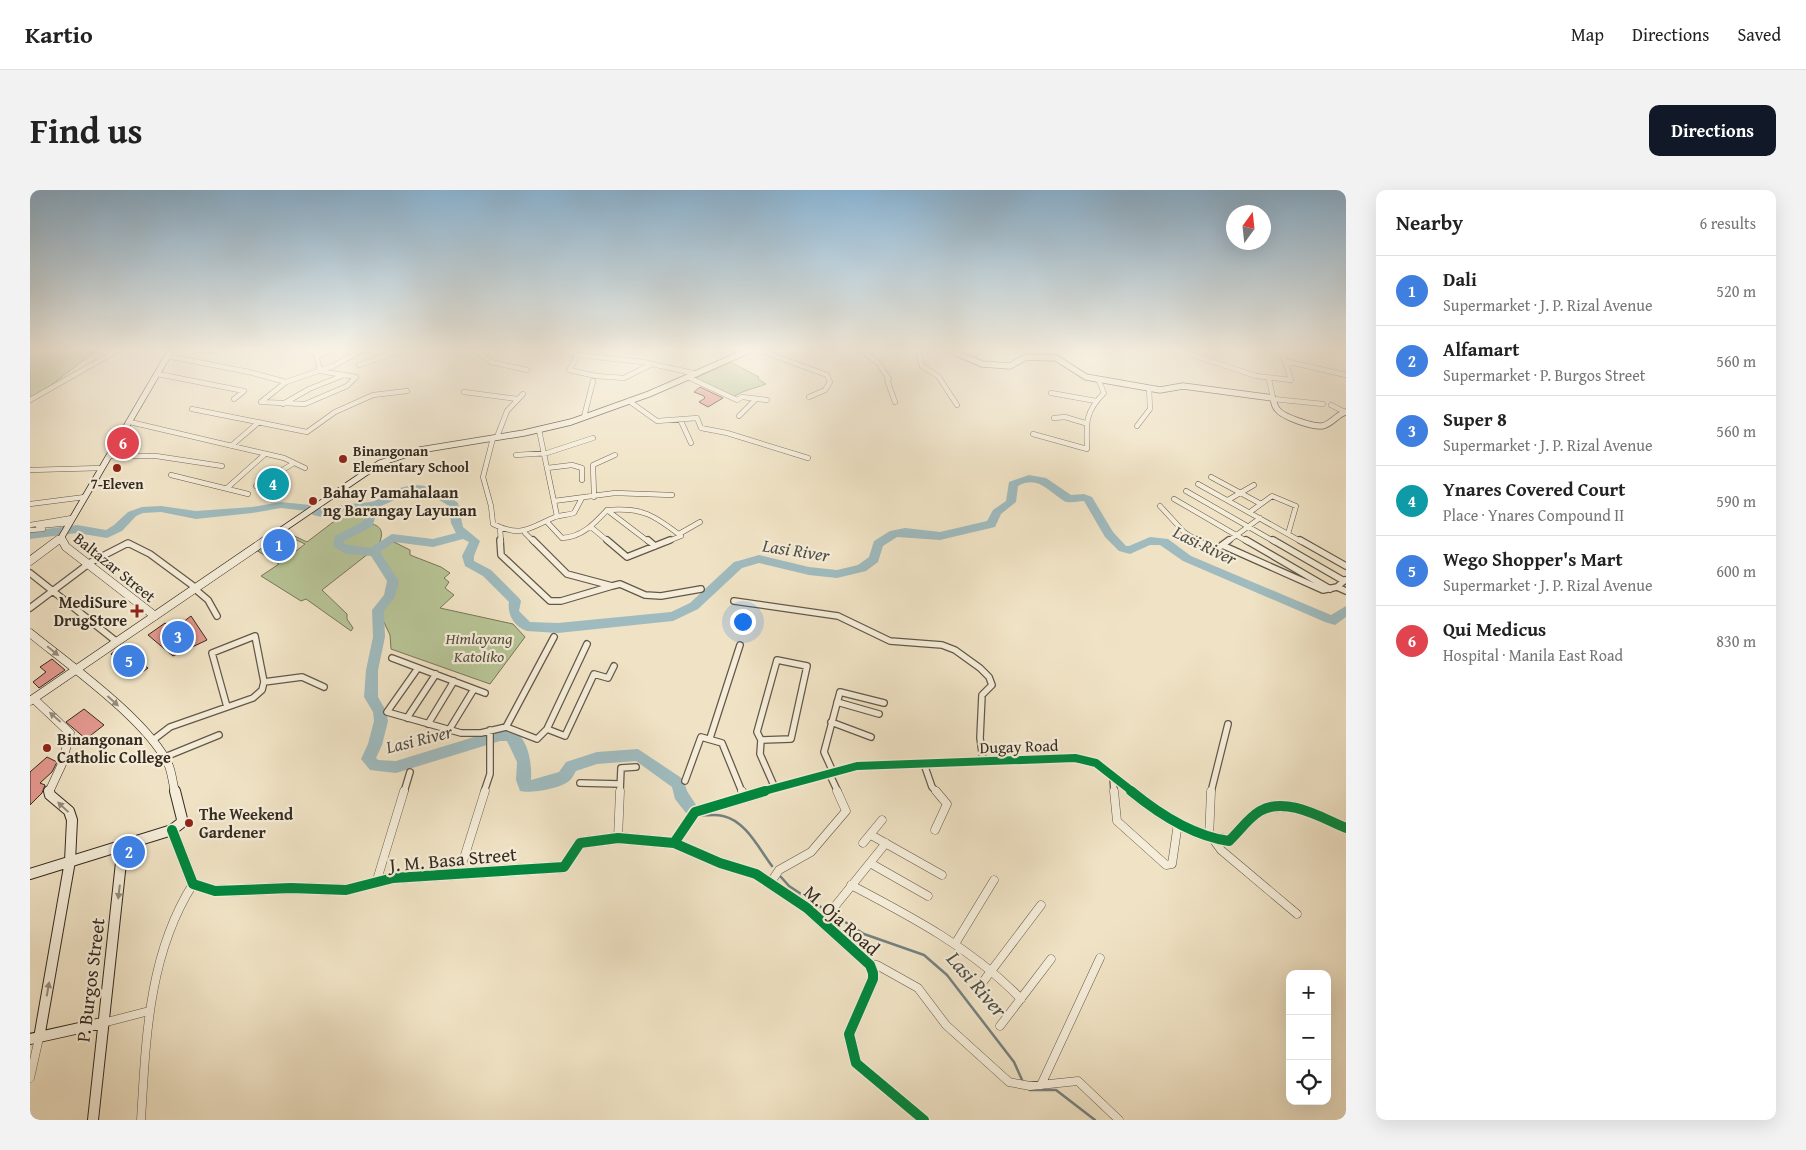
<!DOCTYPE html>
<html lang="en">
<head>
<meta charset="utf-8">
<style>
  :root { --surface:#fff; --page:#f2f2f2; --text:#222; --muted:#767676; --line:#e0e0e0; --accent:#111827 }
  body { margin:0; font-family:"Gentium Book Plus",serif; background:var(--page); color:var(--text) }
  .controls { position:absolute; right:15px; bottom:15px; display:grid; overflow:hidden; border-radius:10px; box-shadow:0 5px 20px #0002 }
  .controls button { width:45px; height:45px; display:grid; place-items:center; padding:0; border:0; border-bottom:1px solid var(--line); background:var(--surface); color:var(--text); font:25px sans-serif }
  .compass { position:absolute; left:1196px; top:15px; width:45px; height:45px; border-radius:50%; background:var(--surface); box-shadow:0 5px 20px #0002; rotate:15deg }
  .you { position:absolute; left:712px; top:431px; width:18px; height:18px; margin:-12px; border:4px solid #fff; border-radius:50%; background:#1a73e8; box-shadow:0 0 0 8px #1a73e833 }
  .badge { display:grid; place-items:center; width:32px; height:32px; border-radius:50%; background:var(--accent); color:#fff; font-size:16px; font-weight:700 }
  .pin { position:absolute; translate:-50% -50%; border:2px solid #fff; box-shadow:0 1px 5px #0006 }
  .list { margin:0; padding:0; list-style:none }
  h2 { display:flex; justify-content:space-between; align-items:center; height:65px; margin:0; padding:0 20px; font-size:21px }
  h2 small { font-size:16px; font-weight:400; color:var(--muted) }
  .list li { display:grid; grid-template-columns:32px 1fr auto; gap:15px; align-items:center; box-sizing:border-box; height:70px; padding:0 20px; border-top:1px solid var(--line) }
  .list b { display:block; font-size:19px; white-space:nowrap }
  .list p { margin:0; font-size:16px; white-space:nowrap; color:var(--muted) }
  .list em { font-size:16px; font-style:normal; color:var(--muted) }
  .icon { flex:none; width:28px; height:28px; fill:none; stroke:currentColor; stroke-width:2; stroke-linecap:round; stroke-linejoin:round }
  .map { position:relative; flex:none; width:1316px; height:930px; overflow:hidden; border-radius:10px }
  header { display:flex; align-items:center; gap:30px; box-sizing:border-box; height:70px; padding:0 25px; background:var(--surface); border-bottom:1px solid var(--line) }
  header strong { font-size:24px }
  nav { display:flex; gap:28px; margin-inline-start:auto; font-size:18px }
  .intro { display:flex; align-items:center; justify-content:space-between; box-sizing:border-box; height:120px; padding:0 30px }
  h1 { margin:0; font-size:35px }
  .button { padding:12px 22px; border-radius:10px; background:var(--accent); color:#fff; font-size:18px; font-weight:700 }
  main { display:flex; gap:30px; padding:0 30px }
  aside { flex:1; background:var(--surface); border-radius:10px; box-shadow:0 5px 20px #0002 }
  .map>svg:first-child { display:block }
  .green { fill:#b7c496; stroke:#76775a }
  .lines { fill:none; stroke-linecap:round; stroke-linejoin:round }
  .stream { stroke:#74817f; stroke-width:2.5 }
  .river { fill:#9fbbbf; fill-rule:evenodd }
  .building { fill:#e4988f; stroke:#342a1f }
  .street-far2-casing { stroke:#635848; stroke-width:5.5 }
  .street-far1-casing { stroke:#635848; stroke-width:8 }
  .street-casing { stroke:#635848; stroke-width:9 }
  .secondary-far2-casing { stroke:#342a1f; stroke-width:7 }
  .secondary-far1-casing { stroke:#342a1f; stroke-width:9 }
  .secondary-casing { stroke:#342a1f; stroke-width:12 }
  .street-far2 { stroke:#f5edd9; stroke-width:4.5 }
  .street-far1 { stroke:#f5edd9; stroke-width:5.5 }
  .street { stroke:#f5edd9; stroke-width:8 }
  .secondary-far2 { stroke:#f5edd9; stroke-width:5.5 }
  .secondary-far1 { stroke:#f5edd9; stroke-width:8 }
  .secondary { stroke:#f5edd9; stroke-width:10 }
  .cycleway-far1-casing { stroke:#f5edd9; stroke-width:11 }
  .cycleway-casing { stroke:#f5edd9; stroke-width:13 }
  .cycleway-far1 { stroke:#00873e; stroke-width:8 }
  .cycleway { stroke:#00873e; stroke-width:10 }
  .oneway { fill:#948c7c }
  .poi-dot { fill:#8f2418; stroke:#f5edd9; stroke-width:2 }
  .labels { text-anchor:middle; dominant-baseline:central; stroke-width:4.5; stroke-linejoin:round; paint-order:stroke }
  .far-poi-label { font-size:14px; font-weight:bold; fill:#342a1f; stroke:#f5edd9; text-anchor:start }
  .poi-label { font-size:16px; font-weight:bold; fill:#342a1f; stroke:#f5edd9; text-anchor:start }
  .street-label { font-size:16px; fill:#342a1f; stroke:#f5edd9 }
  .park-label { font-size:16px; font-style:italic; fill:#55503d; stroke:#f5edd9 }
  .water-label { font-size:18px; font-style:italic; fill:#4f4e47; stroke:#f5edd9 }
  .near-street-label { font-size:19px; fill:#342a1f; stroke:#f5edd9 }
  .near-water-label { font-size:21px; font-style:italic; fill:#4f4e47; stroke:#f5edd9 }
</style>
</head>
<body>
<header>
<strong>Kartio</strong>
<nav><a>Map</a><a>Directions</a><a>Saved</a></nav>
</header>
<div class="intro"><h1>Find us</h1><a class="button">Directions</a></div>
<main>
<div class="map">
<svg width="1316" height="930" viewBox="0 0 1316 930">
  <rect width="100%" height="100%" fill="#f0e3c5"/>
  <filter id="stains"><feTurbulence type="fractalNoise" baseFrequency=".004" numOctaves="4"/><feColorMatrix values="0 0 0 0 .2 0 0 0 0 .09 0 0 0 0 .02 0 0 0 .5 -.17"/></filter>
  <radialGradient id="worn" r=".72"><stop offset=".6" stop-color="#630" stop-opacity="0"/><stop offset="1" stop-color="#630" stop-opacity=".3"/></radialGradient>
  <path class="green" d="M0 160H67L16 199 0 208Z
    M700 172 729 187 728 189 736 194C724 199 712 200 702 208L664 189Z
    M326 320 335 322 337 326 335 333C350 334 355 340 349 354L354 355 360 350 380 360V365L411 377 420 383 414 388 419 392 415 398 424 405 410 418 483 434 495 447 460 494 361 459 360 445 351 426 364 390 348 362 343 360 292 400 317 424V429L323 438 321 441 276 409 271 411 231 386 249 374 226 360 230 358 252 372 275 354 254 344 256 342 277 352 315 323Z"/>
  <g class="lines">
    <path class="stream" d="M669 625C677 626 685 624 693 626 716 631 729 659 742 676
      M751 687 759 696 797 721
      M801 723 834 744 894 765 917 785 984 872 993 892
      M998 898 1000 900H1026L1065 930"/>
    <path class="river" d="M999 285 1016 288 1041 305 1054 304 1062 307 1083 342 1096 356H1099L1120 347 1138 349 1161 366 1301 425 1316 416V427L1305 435 1295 432 1153 371 1130 355H1120L1100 364 1089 361 1075 347 1054 311C1048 311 1040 314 1034 311 1018 301 1008 285 988 296L986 312 971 324 965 337 910 350 867 347 853 356 848 372 836 381 807 388 779 385 729 373 712 378 668 419 643 431 528 443 497 441C484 437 477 424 479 412L453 386 435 376 432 366 439 352 433 349 403 357 364 352 350 362 369 391 365 407 354 421 355 447 348 480V507L356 521 358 531 352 555 346 568 348 570 366 571 470 539C474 540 482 539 486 542 499 552 502 575 501 590L529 582 536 572 567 562 608 559 653 589 657 601 668 618 666 623 661 625 656 623 645 609 642 597 606 571 567 574 546 581C544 584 542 589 539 591 532 598 500 604 490 601L486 590 487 572 477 551H470L366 583 340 580 331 569 338 554 344 531 343 522 334 507 336 480 343 447 342 420 354 405 357 391 341 366 316 364 303 356 305 346 334 331 336 319 316 320 296 328 283 325 277 321 251 318 222 323 166 329 131 322 113 323 106 326 92 341 77 348 47 343 0 349V341L47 335 76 340 84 335 98 322 112 317 131 316 166 321 222 317 251 312 280 315 295 320C312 314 323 314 340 312 347 311 355 305 361 302 387 289 406 296 428 313L433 337 450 351 444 366V371L461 380 489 408 491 411 489 421 500 432 528 433 641 422 660 413 704 372 708 371 729 365 779 377 807 380 828 375 839 367 844 351 860 341 875 338 910 342 957 331 963 320 976 311 979 292ZM384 301 398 303 419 316 421 333 426 343 403 349 362 344 340 358 314 354V351L343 336 347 318Z"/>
  </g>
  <path class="building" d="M670 197 693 208 678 217 669 212 675 208 674 206 664 202Z
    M249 287 258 290 240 303 230 298Z
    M161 426 177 450 143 466 118 445 135 433 144 439Z
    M89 458 118 478 110 484 81 464Z
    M22 469 35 480 9 498 3 492 16 482 10 477Z
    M54 519 74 535 56 549 36 532Z
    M17 567 27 572 22 582 10 593 15 595 12 603 0 615V582Z"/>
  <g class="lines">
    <g class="street-far2-casing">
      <path id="street-far2" d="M170 160H187
        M285 160 290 181 326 187
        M445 160 461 172 497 180
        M529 160 548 165 613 172 667 184
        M728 160 797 185 800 192 795 200 779 207
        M831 160 848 173 859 189 857 190 865 212
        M888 160 892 176 908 186 927 215
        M1147 160 1226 186 1261 190 1253 165
        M372 161 382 160
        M548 165 539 180 566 186 594 188 622 174
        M137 166 219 182 256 192
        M287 167 299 160
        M1255 171 1316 185
        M329 175 373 160
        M128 184 214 201 204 209
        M660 188 707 210 712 207 737 210
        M1239 189 1243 208
        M434 202 488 209
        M1021 203 1066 211
        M1243 209 1293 214
        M0 210 88 160
        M599 211 627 231 667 228 671 238 697 243 778 268
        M231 212 256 192 303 176 333 160
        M231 212 275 214 317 196 326 187
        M253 214 279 199 314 185
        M1301 215 1315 222
        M162 219 277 242 305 222 343 205 377 201
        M709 226 726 209
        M554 227 563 191
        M1024 228 1035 227 1055 233
        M650 229 661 253
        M100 232 254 268 275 278
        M1107 236 1120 219 1119 198
        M509 240 527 326
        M1003 244 1057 259C1056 233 1055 222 1074 203L1069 191
        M467 247 477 221 493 204
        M463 248 453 287 461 316 463 334C492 348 499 338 525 327 531 325 538 325 544 323L552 308
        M201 256 229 232
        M486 265 517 263 563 248
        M80 266H126L192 276
        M517 278 542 275 552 278V290
        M0 280 72 278
        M141 285 218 304
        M1181 287 1231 314
        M1168 294 1272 352
        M226 296 264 273
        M197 298 234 265
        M1156 301 1245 352
        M564 307 563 275 585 265
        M1144 309 1218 352
        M1198 310 1224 295
        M524 311 585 303 642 305
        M0 314 55 307
        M1130 316 1154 342 1169 352
        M577 320 619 352
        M1220 322 1242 306 1266 316 1258 344
        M518 333 532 348C552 347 564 334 577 320 612 317 624 325 651 346L636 352
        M0 335 42 328
        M8 336 40 333
        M561 337 579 352
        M470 338 471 352
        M0 340 13 339
        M495 343 504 352
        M649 344 670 332
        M1197 352 1230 328"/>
    </g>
    <g class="street-far1-casing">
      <path id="street-far1" d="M470 350 471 365 520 411H531L582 396
        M503 350 537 384 582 396 590 394 615 405 631 406 671 399
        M577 350 597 367 640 350
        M618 350 625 356
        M1167 350 1184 361 1199 350
        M1216 350 1300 399
        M1243 350 1314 391
        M1270 350 1316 376
        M1192 355 1293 400 1307 397 1315 390
        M0 383 87 452
        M1307 397 1316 401
        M165 399 178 410 187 426
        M704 411 808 426 860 451 912 455 925 460 950 478 959 487 962 495 952 505 950 548 953 570
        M0 418 61 372 98 353 120 364 166 398
        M362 468 455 503
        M747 470 777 476 761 549 731 550 727 542Z
        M388 478 357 522 431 543H451L476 537 507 549 517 539 535 546 564 484 578 488 584 476
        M234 492 272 487 294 497
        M807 512 849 524
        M377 528 406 484
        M801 532 841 547
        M398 534 424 491
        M476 537 524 447
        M517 539 557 454
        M419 540 444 499
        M680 548 710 455
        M123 550 140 537 223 508 232 500 234 492 225 446 182 463 197 517
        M731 550 730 564 745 598
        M135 567 189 545
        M894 574 902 597 907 602
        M803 582 794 562 810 502 854 513
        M799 583 808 602
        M1083 587 1084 602
        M655 591 671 547 692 553 712 602
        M550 593 590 594
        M374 602 380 582
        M454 602 460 584V540
        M590 602 591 578 606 577
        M1181 602 1198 534"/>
    </g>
    <g class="street-casing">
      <path id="street" d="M712 601 714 607
        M1084 601 1087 631 1136 675 1142 674 1148 633
        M905 640 917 614 906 601
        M841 645 912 685
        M588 648 590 601
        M1179 648 1181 601
        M1183 649 1191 660 1267 724
        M833 653 852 630
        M840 673 898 706
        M429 684 455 601
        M741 692 749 680 781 662 816 621 807 601
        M346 693 374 601
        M821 695C882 727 943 759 991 809
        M793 731 856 653
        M925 754 964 690
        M840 775H847L888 798 916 835 979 892 1000 896 1048 891 1089 930
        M949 797 1011 715
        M73 833 119 821
        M970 836 1021 769
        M0 888 9 848
        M1011 895 1070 768
        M111 930C116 849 118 765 163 694"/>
    </g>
    <g class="secondary-far2-casing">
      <path id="secondary-far2" d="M919 160 952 174 980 176 996 167 1026 168 1056 187 1130 200 1153 196 1243 208C1244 212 1244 216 1247 219 1252 227 1283 237 1292 236 1301 235 1307 224 1316 222
        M31 348 33 352
        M26 352 31 348 141 160
        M234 352 350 273 390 260 494 243 541 232 619 204 720 160"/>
    </g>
    <g class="secondary-far1-casing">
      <path id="secondary-far1" d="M32 350 36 357 125 426
        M0 371 28 350
        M0 443C38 474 120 532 139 576 142 584 143 594 145 602
        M4 509 40 543 32 574 19 602
        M0 511 236 350
        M731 602 827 576 1045 568 1066 573 1103 602"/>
    </g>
    <g class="secondary-casing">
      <path id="secondary" d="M1101 601C1129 624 1163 646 1199 651 1209 642 1218 628 1230 621 1256 606 1292 628 1316 638
        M142 640 163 694 185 701 261 698 316 700 363 688 534 677 550 653 588 648 644 653 690 673 726 684 777 718 840 775 843 783V789L819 844 826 873 894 930
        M644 653 665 622 735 601
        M0 684 142 640 151 633 152 629 145 601
        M9 848 40 671 42 630 39 621 20 605 19 601
        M0 849 72 833
        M63 930 93 654"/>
    </g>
    <use href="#street-far2" class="street-far2"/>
    <use href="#street-far1" class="street-far1"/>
    <use href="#street" class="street"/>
    <use href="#secondary-far2" class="secondary-far2"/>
    <use href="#secondary-far1" class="secondary-far1"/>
    <use href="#secondary" class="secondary"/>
    <g class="cycleway-far1-casing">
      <path id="cycleway-far1" d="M731 602 827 576 1045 568 1066 573 1103 602"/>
    </g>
    <g class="cycleway-casing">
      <path id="cycleway" d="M1101 601C1129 624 1163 646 1199 651 1209 642 1218 628 1230 621 1256 606 1292 628 1316 638
        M142 640 163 694 185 701 261 698 316 700 363 688 534 677 550 653 588 648 644 653 690 673 726 684 777 718 840 775 843 783V789L819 844 826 873 894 930
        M644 653 665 622 735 601"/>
    </g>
    <use href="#cycleway-far1" class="cycleway-far1"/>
    <use href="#cycleway" class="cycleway"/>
  </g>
  <defs><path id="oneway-solid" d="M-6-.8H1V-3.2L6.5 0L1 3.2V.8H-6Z" transform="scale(1.25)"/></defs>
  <g class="oneway">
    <use href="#oneway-solid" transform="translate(23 461) rotate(39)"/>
    <use href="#oneway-solid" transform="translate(83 511) rotate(42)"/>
    <use href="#oneway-solid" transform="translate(25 527) rotate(-139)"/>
    <use href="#oneway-solid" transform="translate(33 617) rotate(-137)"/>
    <use href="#oneway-solid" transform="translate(89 702) rotate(97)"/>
    <use href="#oneway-solid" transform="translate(18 799) rotate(-80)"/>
  </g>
  <linearGradient id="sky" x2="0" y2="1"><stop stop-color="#8bb7d8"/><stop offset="0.55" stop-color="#f8f2e5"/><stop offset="1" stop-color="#f8f2e5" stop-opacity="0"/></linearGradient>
  <rect width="1316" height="290" fill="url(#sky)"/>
  <g class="poi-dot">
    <circle cx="313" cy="269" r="5"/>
    <circle cx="87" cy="278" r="5"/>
    <circle cx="283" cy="311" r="5"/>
    <path d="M104.5 413.5h5v5h5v5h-5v5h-5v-5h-5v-5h5z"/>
    <circle cx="17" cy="558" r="5"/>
    <circle cx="159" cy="633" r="5"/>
  </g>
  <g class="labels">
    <g class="far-poi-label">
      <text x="323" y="261">Binangonan<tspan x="323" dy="16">Elementary School</tspan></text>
      <text x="87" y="294" text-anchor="middle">7-Eleven</text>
    </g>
    <g class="poi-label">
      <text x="293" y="302">Bahay Pamahalaan<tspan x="293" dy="18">ng Barangay Layunan</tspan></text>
      <text x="97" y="412" text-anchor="end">MediSure<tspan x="97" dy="18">DrugStore</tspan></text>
      <text x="27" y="549">Binangonan<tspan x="27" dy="18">Catholic College</tspan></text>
      <text x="169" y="624">The Weekend<tspan x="169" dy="18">Gardener</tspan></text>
    </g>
    <g class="street-label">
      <text transform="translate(85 377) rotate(39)">Baltazar Street</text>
      <text transform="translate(989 556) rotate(-2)">Dugay Road</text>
    </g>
    <g class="park-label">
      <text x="449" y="448">Himlayang<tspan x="449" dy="18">Katoliko</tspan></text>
    </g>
    <g class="water-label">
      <text transform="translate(1175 355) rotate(26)">Lasi River</text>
      <text transform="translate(766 360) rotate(9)">Lasi River</text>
      <text transform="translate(389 549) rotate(-14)">Lasi River</text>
    </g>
    <g class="near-street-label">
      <text transform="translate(423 669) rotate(-5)">J. M. Basa Street</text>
      <text transform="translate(812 730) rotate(42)">M. Oja Road</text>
      <text transform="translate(60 790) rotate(-83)">P. Burgos Street</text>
    </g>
    <g class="near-water-label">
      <text transform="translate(947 794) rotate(49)">Lasi River</text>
    </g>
  </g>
  <rect width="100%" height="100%" filter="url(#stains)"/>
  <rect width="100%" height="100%" fill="url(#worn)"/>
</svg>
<div class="controls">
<button>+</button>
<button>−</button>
<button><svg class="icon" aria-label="locate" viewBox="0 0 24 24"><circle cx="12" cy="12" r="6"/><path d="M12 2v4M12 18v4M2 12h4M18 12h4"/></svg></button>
</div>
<svg class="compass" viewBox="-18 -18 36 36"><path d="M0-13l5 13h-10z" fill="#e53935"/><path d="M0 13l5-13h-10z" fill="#767676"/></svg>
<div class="you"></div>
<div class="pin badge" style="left:249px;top:355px;background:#3f7fe0">1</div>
<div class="pin badge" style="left:99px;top:662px;background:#3f7fe0">2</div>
<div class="pin badge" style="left:148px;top:447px;background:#3f7fe0">3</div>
<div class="pin badge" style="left:243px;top:294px;background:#0f9aa8">4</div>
<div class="pin badge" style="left:99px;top:471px;background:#3f7fe0">5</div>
<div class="pin badge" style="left:93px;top:253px;background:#e0444e">6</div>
</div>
<aside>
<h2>Nearby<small>6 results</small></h2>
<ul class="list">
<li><span class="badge" style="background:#3f7fe0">1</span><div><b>Dali</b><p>Supermarket · J. P. Rizal Avenue</p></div><em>520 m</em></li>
<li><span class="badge" style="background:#3f7fe0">2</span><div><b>Alfamart</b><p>Supermarket · P. Burgos Street</p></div><em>560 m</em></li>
<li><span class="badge" style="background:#3f7fe0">3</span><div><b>Super 8</b><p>Supermarket · J. P. Rizal Avenue</p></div><em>560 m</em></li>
<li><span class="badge" style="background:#0f9aa8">4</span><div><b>Ynares Covered Court</b><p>Place · Ynares Compound II</p></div><em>590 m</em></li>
<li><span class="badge" style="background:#3f7fe0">5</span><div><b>Wego Shopper's Mart</b><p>Supermarket · J. P. Rizal Avenue</p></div><em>600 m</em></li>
<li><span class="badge" style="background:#e0444e">6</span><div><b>Qui Medicus</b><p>Hospital · Manila East Road</p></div><em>830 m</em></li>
</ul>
</aside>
</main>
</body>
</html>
